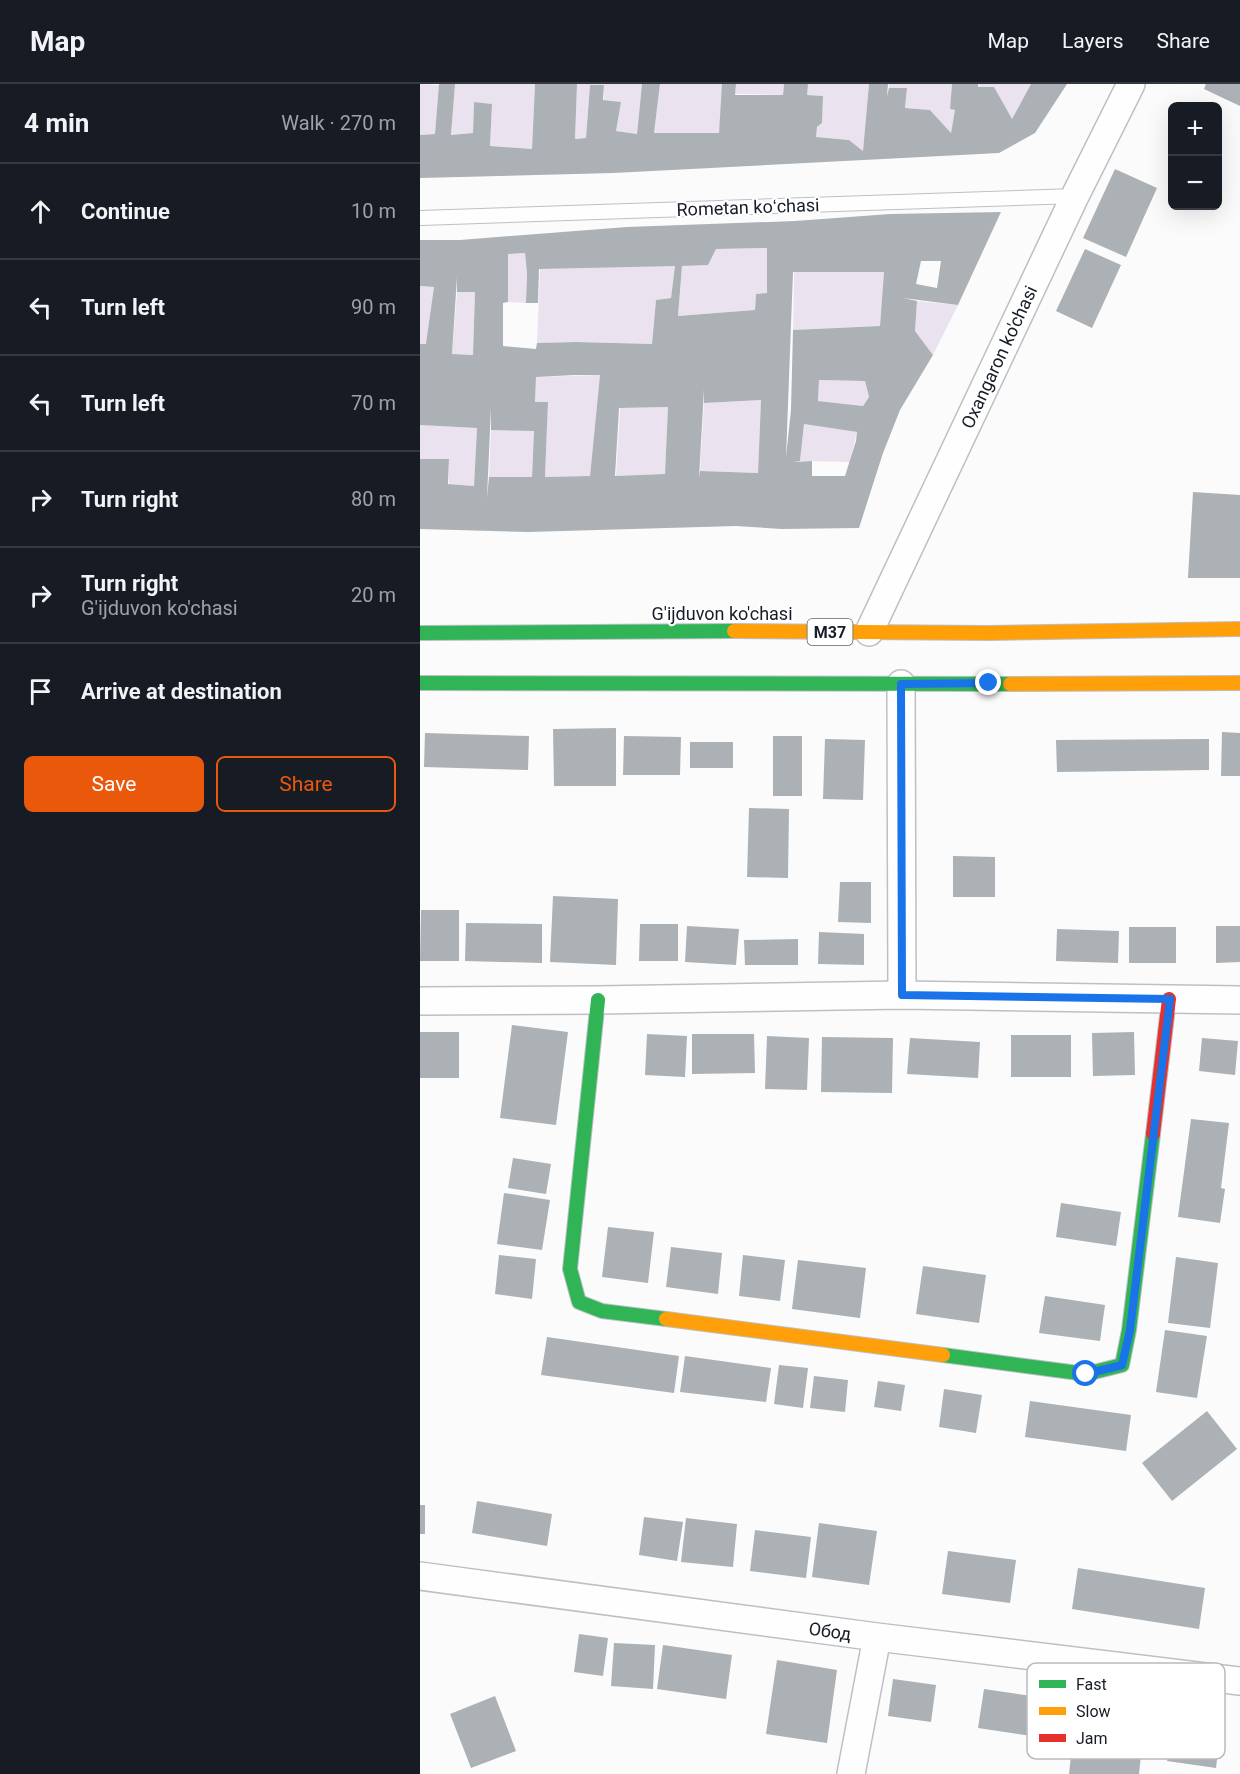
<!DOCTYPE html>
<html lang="en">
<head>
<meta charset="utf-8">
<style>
  :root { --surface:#171b24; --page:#242831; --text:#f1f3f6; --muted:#9ea1a6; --line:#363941; --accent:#ea580c }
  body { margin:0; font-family:Roboto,sans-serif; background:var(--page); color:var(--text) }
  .controls { position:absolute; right:18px; top:18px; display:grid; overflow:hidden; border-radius:9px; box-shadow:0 6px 24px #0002 }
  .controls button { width:54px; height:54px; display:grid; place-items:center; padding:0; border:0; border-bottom:2px solid var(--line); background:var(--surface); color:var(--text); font:30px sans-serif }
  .stop { position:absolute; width:18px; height:18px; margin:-14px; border:4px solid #1a73e8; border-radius:50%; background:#fff }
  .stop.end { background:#1a73e8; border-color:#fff; box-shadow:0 2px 6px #0008 }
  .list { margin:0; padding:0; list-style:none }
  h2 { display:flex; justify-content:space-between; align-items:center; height:78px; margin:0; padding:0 24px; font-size:26px }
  h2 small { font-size:20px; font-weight:400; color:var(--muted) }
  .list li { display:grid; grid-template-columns:39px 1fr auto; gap:18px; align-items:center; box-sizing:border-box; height:96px; padding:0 24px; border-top:2px solid var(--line) }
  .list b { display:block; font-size:22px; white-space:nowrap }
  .list p { margin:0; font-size:20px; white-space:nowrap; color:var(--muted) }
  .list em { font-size:20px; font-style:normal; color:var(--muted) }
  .actions { display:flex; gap:12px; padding:18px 24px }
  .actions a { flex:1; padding:14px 0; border:2px solid var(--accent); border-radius:9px; text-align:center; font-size:21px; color:var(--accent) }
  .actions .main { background:var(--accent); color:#fff }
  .icon { flex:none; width:33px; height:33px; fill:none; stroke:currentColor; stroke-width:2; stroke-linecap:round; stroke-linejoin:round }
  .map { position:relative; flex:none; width:820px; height:1690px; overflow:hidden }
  header { display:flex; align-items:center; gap:36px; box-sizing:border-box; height:84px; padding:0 30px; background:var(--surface); border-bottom:2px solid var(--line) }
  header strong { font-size:28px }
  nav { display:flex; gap:33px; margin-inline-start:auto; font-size:21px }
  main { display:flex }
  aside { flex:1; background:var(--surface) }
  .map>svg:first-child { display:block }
  .green { fill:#eae3ef }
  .building { fill:#abb1b5; fill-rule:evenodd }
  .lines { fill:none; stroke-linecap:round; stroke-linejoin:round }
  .lane-casing { stroke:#bcc0c5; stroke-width:16 }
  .street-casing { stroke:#bcc0c5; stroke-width:30 }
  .fast-casing { stroke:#bcc0c5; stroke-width:16 }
  .slow-casing { stroke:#bcc0c5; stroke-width:16 }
  .jam-casing { stroke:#bcc0c5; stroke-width:16 }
  .lane { stroke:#fefefe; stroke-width:14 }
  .street { stroke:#fefefe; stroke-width:27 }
  .fast { stroke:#30b455; stroke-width:14 }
  .slow { stroke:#ff9f0a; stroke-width:14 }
  .jam { stroke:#e5322d; stroke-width:14 }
  .route { stroke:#1a73e8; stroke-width:8 }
  .labels { text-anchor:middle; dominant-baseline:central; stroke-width:4.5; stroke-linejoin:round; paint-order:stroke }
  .shield { fill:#fff; stroke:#5d6168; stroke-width:1.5 }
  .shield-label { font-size:16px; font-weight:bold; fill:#171d28 }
  .street-label { font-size:18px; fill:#171d28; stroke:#fff }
  .key { fill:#fff; stroke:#b9bbbe; stroke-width:1.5 }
  .key-label { font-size:16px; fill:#171d28 }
</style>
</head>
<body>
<header>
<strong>Map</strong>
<nav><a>Map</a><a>Layers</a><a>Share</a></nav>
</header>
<main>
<aside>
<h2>4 min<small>Walk · 270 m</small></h2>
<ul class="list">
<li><svg class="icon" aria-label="ahead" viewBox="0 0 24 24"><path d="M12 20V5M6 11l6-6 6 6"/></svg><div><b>Continue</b></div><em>10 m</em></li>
<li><svg class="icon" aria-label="left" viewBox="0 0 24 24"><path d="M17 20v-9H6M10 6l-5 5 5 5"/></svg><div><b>Turn left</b></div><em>90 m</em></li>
<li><svg class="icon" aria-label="left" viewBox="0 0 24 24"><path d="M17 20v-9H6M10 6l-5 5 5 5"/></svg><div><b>Turn left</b></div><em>70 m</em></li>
<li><svg class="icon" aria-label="right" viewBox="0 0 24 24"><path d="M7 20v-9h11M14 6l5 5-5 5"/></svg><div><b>Turn right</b></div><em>80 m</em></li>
<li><svg class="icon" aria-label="right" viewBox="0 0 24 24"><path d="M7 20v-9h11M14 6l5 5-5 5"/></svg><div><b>Turn right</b><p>G'ijduvon ko'chasi</p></div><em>20 m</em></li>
<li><svg class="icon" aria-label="arrive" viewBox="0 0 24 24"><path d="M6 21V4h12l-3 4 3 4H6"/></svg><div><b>Arrive at destination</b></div></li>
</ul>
<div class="actions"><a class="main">Save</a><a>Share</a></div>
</aside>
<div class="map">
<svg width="820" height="1690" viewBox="0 0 820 1690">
  <rect width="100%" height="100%" fill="#fbfbfb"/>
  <path class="green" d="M0 0 19 1 15 50 0 51Z
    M35 0H115L112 65 70 62 72 20 54 18 53 49 31 51Z
    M157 0H222L217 50 196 47 201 18 184 16V1H170L166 54 155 55Z
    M240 0H304L299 49H234Z
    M316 0H364L363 11 315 10Z
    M386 0H449L443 67 429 56 396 53 397 43 402 39 403 12 385 11Z
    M469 0H532L530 25 535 26 531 49 510 26 485 24 487 4H469Z
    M559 0H611L592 35 558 3Z
    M347 164V209L336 210 335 226 258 232 262 182 288 181 296 165Z
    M105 169 107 189 106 219 88 218V170Z
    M207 182H255L251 214 236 216 232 260 156 258 117 259 120 185Z
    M374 188H464L460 242 373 246Z
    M0 202 14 203 8 265 6 260H0Z
    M37 208H55L53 271 32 270Z
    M497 217 538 221 513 271 495 247Z
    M180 291 170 392 125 393 128 318H115L116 293Z
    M399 296 445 297 449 313 443 322 398 317Z
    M341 316 338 389 280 387 284 319Z
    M248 323 245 390 196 392 200 324Z
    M384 340 437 348 430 378 380 377Z
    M0 341 57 344 54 402 29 400V375H0Z
    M71 346 114 347 112 393H69Z"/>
  <path class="building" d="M19 0H35L31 51 53 49 54 18 72 20 70 62 112 65 115 0H157L155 55 166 54 170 1H184L183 16 201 18 196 47 217 50 222 0H240L234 49H299L302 0H316L315 11H363L364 0H388L387 11 403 12 402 39 397 43 396 53 429 56 443 67 449 0H468L467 12 469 4H487L485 24 510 26 531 49 535 26 530 25 532 0H558V3H574L592 35 611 0H647L615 49 579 69 193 89 0 94V51L15 50Z
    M786 0H820V22L784 5Z
    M695 85 737 104 706 173 663 154Z
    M581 128 538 221 483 214 497 217 495 247 513 271 480 326 463 369 439 444 362 445 316 442 108 448 0 445V375H29L28 400 54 402 57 344 0 341V260H6L14 203 0 202V156H40L207 143 375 137 470 130ZM347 164V209L336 210 335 226 258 232 262 182 288 181 296 165ZM105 169 107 189 106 219H118L119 185 255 182 251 214 236 216 232 260 156 258 117 259 116 265 83 262V219L88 218V170ZM501 177H521L517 204 496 200ZM373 188H464L460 242 373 246 371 326 366 373ZM37 193V208H55L53 271 32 270ZM155 291H180L170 392 125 393 128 318H115L116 293ZM399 296 445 297 449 313 443 322 398 317ZM284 305V319L341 316 338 389 280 387 279 394ZM71 323V346L114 347 112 393H69L67 414ZM248 323 245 390 195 392 199 324ZM384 340 437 348 436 357 425 392H392V377L373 378 380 377Z
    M665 165 701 181 672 244 636 227Z
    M773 408 820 411V494H768Z
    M196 644V702H134L133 645Z
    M802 648 820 649V692H801Z
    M5 649 109 652 108 686 4 683Z
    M204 652 261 653 260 691H203Z
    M353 652H382V712H353Z
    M405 655 445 656 443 716 403 715Z
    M789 655V686L637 688 636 656Z
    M270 658H313V684H270Z
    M329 724 369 725 368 794 327 793Z
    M533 772 575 773V813H533Z
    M420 798H451V839L418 838Z
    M133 812 198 815 196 881 130 878Z
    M1 826H39V877H0Z
    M46 839 122 840V879L45 877Z
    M220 840H258V877H219Z
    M267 842 319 845 316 881 265 878Z
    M796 842H820V878L796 879Z
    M709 843H756V879H709Z
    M637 845 699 847 698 879 636 877Z
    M399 848 444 850V881L398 880Z
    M378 855V881H325L324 856Z
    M92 941 148 948 136 1041 80 1034Z
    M0 948H39V994H0Z
    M714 948 715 991 673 992 672 949Z
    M227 950 267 952 265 993 225 991Z
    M272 950H334L335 989 272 990Z
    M591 951H651V993H591Z
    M347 952 389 954 387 1006 345 1005Z
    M402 953 473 954 472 1009 401 1008Z
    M490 954 560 958 558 994 487 990Z
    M782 954 818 957 815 991 779 987Z
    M771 1035 809 1039 801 1104 805 1105 800 1139 758 1133Z
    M93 1074 131 1080 126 1110 88 1104Z
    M84 1109 130 1116 122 1166 77 1160Z
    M641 1119 701 1128 696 1162 636 1153Z
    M188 1143 234 1148 228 1199 182 1193Z
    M251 1163 302 1169 298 1210 246 1203Z
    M79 1171 116 1175 112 1215 75 1210Z
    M323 1171 365 1176 360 1217 319 1212Z
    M756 1173 798 1179 790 1244 748 1239Z
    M378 1176 446 1184 440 1234 372 1225Z
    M503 1182 566 1191 559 1239 496 1230Z
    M625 1212 685 1221 680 1257 619 1249Z
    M745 1246 787 1252 777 1314 736 1308Z
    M127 1253 259 1272 254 1309 121 1291Z
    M265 1272 351 1284 346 1318 260 1308Z
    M359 1281 388 1284 383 1324 354 1320Z
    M394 1292 428 1296 425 1328 390 1324Z
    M458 1297 485 1301 481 1327 454 1323Z
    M524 1305 562 1311 556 1349 519 1343Z
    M610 1317 711 1331 706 1367 605 1353Z
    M787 1327 817 1365 752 1417 722 1379Z
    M57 1417 132 1430 127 1462 52 1449Z
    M0 1421H5V1450H0Z
    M224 1433 263 1438 257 1477 219 1471Z
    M266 1434 317 1440 313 1483 261 1478Z
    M399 1439 457 1447 449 1501 392 1493Z
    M335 1446 391 1453 386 1494 330 1487Z
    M528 1467 596 1476 590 1519 522 1510Z
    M658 1484 785 1504 779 1545 652 1525Z
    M159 1550 188 1554 183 1592 154 1588Z
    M194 1559 235 1561 233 1605 191 1602Z
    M243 1561 312 1571 306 1615 237 1605Z
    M357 1576 417 1586 407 1659 346 1650Z
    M473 1595 516 1601 511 1638 468 1632Z
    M564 1605 651 1618 645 1657 558 1644Z
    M75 1612 96 1667 51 1684 30 1630Z
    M657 1617 726 1624 719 1690H649Z
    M753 1628 802 1634 796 1684 747 1677Z"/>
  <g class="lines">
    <g class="lane-casing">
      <path id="lane" d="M0 134 655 112"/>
    </g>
    <g class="street-casing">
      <path id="street" d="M449 548 655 112 711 0
        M481 600 482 911
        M0 917 178 916 482 911 820 916
        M0 1492 457 1553 820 1597
        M431 1690 457 1553"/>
    </g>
    <g class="fast-casing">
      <path id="fast" d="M0 549 314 547
        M0 599 590 600
        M178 916 150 1185 159 1218 182 1227 246 1235
        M523 1271 666 1290 702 1281 709 1246 733 1050"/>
    </g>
    <g class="slow-casing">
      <path id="slow" d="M314 547 569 549 820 545
        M590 600 820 599
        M246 1235 523 1271"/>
    </g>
    <g class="jam-casing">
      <path id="jam" d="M733 1050 749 915"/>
    </g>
    <use href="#lane" class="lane"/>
    <use href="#street" class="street"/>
    <use href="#fast" class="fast"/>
    <use href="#slow" class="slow"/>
    <use href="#jam" class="jam"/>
  </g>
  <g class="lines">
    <path class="route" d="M569 599 481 600 482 911 750 915 710 1246 702 1281 666 1290"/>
  </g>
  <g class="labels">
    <rect class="shield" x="387.5" y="535" width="45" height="26" rx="4.5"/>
    <g class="shield-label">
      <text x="410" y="548">M37</text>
    </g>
    <g class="street-label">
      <text transform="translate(328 123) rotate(-2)">Rometan koʻchasi</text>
      <text transform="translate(579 273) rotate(-65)">Oxangaron ko'chasi</text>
      <text x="302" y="529">G'ijduvon ko'chasi</text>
      <text transform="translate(410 1547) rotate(8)">Обод</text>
    </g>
  </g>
  <rect x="607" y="1579" width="198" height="96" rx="9" class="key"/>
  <rect x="619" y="1596" width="27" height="8" fill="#30b455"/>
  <rect x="619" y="1623" width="27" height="8" fill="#ff9f0a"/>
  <rect x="619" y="1650" width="27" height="8" fill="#e5322d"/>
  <g class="key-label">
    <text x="656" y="1606">Fast</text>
    <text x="656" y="1633">Slow</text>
    <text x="656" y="1660">Jam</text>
  </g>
</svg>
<div class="controls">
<button>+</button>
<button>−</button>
</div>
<div class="stop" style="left:666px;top:1290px"></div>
<div class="stop end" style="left:569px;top:599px"></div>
</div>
</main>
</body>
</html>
